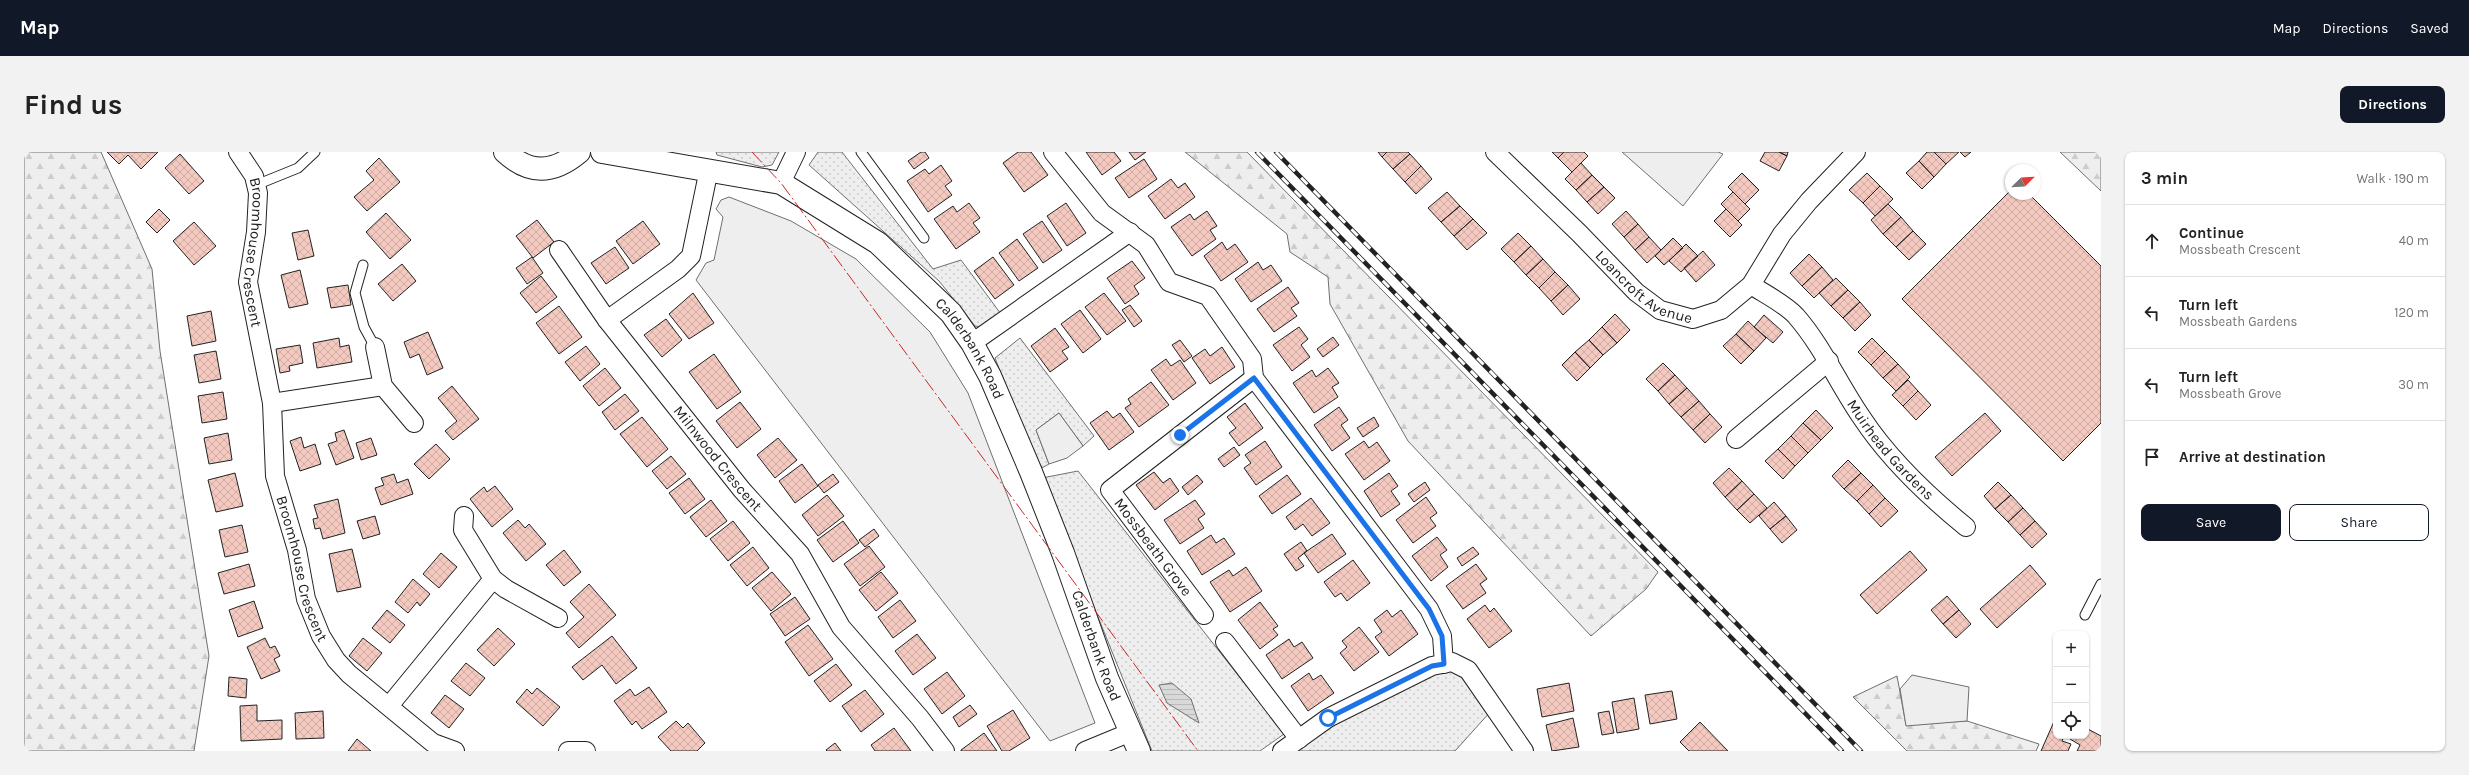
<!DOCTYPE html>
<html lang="en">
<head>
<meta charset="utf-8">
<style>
  :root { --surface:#fff; --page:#f2f2f2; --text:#222; --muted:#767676; --line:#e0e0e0; --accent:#111827 }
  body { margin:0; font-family:Karla,sans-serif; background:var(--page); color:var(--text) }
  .controls { position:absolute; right:12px; bottom:12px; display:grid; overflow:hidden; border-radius:8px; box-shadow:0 1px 3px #0004 }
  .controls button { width:36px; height:36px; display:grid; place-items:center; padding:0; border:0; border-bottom:1px solid var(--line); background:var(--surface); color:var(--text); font:20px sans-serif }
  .compass { position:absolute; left:1981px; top:12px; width:36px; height:36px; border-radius:50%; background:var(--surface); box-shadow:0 1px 3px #0004; rotate:66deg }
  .stop { position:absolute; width:12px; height:12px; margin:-9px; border:3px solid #1a73e8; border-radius:50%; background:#fff }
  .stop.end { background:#1a73e8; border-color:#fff; box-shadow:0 1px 4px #0008 }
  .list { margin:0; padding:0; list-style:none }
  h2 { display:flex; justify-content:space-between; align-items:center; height:52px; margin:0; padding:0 16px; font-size:17px }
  h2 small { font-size:13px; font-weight:400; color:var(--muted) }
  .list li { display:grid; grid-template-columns:26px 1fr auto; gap:12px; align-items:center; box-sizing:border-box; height:72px; padding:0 16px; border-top:1px solid var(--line) }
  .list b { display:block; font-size:15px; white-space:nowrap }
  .list p { margin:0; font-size:13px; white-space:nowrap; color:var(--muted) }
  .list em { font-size:13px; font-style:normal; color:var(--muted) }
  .actions { display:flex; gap:8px; padding:12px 16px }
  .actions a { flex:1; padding:9px 0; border:1px solid var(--accent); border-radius:8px; text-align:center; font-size:14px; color:var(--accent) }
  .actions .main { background:var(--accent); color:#fff }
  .icon { flex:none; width:22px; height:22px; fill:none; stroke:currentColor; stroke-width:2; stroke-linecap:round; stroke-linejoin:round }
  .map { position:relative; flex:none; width:2077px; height:599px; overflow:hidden; border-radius:8px }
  header { display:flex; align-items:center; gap:24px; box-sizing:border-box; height:56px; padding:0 20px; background:var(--accent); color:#fff }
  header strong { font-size:19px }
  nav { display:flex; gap:22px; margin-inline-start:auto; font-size:14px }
  .intro { display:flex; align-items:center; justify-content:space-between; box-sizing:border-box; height:96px; padding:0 24px }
  h1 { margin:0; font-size:28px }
  .button { padding:10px 18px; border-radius:8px; background:var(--accent); color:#fff; font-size:14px; font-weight:700 }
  main { display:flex; gap:24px; padding:0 24px }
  aside { flex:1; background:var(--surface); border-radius:8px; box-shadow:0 1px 3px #0004 }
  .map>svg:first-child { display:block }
  .grass { fill:url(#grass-dots); stroke:#6f6f6f }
  .forest { fill:url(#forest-firs); stroke:#6f6f6f }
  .park { fill:#eee; stroke:#6f6f6f }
  .water { fill:url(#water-rules); stroke:#6f6f6f }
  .building { fill:url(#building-cross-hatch); stroke:#222 }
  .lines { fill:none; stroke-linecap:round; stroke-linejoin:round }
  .lane-casing { stroke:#222; stroke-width:11 }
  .street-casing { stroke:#222; stroke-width:20 }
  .secondary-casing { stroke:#222; stroke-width:24 }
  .lane { stroke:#fff; stroke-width:9 }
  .street { stroke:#fff; stroke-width:18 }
  .secondary { stroke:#fff; stroke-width:22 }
  .rail-casing { stroke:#222; stroke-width:4.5 }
  .rail { stroke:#fff; stroke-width:3; stroke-dasharray:9; stroke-linecap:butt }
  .power { stroke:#c62828; stroke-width:1; stroke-dasharray:14 3 2 3; stroke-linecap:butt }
  .route { stroke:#1a73e8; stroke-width:5 }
  .labels { text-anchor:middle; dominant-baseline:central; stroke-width:3; stroke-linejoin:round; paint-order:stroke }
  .street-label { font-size:15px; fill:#222; stroke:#fff }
</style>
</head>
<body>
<header>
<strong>Map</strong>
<nav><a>Map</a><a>Directions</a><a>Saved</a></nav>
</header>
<div class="intro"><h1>Find us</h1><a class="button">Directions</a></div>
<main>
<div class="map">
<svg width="2077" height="599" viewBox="0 0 2077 599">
  <defs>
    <pattern id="grass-dots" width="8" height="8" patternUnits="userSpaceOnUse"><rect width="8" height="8" fill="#eee"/><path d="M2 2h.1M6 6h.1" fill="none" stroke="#ccc" stroke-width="1.8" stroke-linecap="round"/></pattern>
    <pattern id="forest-firs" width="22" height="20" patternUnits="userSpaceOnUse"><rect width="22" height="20" fill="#eee"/><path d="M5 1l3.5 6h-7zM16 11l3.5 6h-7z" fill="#ccc"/></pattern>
    <pattern id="water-rules" width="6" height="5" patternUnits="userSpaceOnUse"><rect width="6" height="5" fill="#d9d9d9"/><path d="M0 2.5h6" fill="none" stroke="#bababa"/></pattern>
    <pattern id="building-cross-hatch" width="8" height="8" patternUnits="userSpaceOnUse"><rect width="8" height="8" fill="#f3c9c0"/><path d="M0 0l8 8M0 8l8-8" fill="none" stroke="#d0aca5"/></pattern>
  </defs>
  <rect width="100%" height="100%" fill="#fff"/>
  <path class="grass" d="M692 0H755L748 13 738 15 693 3Z
    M794 0H818L909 117 937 108 977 162 959 175 951 174 915 129 785 13Z
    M996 186 1070 284 1059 294 1035 261 1012 278 1025 312 1014 318 971 206Z
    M1054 319 1260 582 1236 599H1128L1018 326Z
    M1431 517 1467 559 1431 599H1267L1309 568 1411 519Z"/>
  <path class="forest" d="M0 0H77L128 117 136 199 185 504 170 599H0Z
    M1161 0H1223L1634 420 1622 437 1567 484 1384 289 1306 152 1304 125 1266 100 1263 82Z
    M2036 0H2077V39Z
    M1873 524 1882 573 1943 569 2015 592 2012 599H1883L1829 545Z"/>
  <path class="park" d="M1598 0H1694L1699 2 1659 54Z
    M705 45 767 69 832 107 906 180 944 241 1071 571 1026 589 672 128 682 111 690 108 699 65 692 57 697 48Z
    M1035 261 1059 294 1043 306 1025 312 1012 278Z
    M1888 523 1945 535 1943 569 1882 574 1876 537Z"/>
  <path class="water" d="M1148 531 1167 547 1175 571 1143 551 1135 533Z"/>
  <path class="building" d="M83 0H134L117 17 104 3 95 12Z
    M897 0H901L905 6 890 17 884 9Z
    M994 0H1007L1024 23 1000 40 979 11Z
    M1062 0H1090L1097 9 1078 23Z
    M1105 0H1122L1111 8Z
    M1354 0H1363L1358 5Z
    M1363 0H1384L1386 2 1369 17 1358 5Z
    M1528 0H1540L1534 6Z
    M1540 0H1560L1564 4 1548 20 1534 6Z
    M1741 0H1755L1763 4 1755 19 1736 9Z
    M1755 0H1764L1763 4Z
    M1903 0H1910L1922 12 1910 25 1895 9Z
    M1910 0H1935L1922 12Z
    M1936 0H1947L1941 5Z
    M156 2 180 29 165 42 141 16Z
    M1386 2 1397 14 1381 30 1369 17Z
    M355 6 376 30 343 59 330 45 350 28 342 19Z
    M1120 7 1133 27 1105 46 1091 26Z
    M1895 9 1910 25 1898 37 1882 21Z
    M1557 11 1568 23 1552 38 1541 27Z
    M917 13 928 29 921 34 928 43 904 60 883 29 901 17 905 22Z
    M1397 14 1408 27 1392 42 1381 30Z
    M1718 21 1735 38 1721 52 1704 35Z
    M1843 21 1856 34 1839 51 1825 38Z
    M1568 23 1580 35 1563 50 1552 38Z
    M1147 27 1154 36 1161 31 1171 45 1141 67 1124 44Z
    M1856 34 1869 47 1851 64 1839 51Z
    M1580 35 1591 46 1574 62 1563 50Z
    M1987 38V42H2005L2077 114V271L2039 309 1878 147Z
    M1423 40 1436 54 1417 70 1404 56Z
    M1709 40 1726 57 1714 69 1697 52Z
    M945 51 956 66 949 71 956 80 932 97 910 67 929 54 933 60Z
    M1042 51 1062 81 1043 94 1023 64Z
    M1864 52 1877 65 1859 82 1847 68Z
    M1436 54 1449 67 1430 84 1417 70Z
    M135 57 146 68 133 81 122 70Z
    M1702 57 1718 73 1706 85 1690 69Z
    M1183 59 1193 74 1186 78 1192 87 1168 104 1147 75 1166 62 1170 68Z
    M1602 59 1614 72 1600 85 1588 72Z
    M362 61 387 88 366 107 342 80Z
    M1877 65 1889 79 1872 95 1859 82Z
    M1449 67 1463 81 1443 98 1430 84Z
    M513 68 530 90 509 106 492 84Z
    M619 69 636 92 609 112 592 89Z
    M1018 69 1038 98 1019 111 999 82Z
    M170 70 192 94 170 113 149 89Z
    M1614 72 1625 85 1611 98 1600 85Z
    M284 78 290 104 274 108 268 81Z
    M1889 79 1902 92 1885 108 1872 95Z
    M1494 81 1507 94 1490 110 1477 97Z
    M1625 85 1637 98 1623 111 1611 98Z
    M1649 86 1659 96 1640 113 1631 104Z
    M993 87 1014 116 995 129 975 101Z
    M1198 90 1203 98 1211 92 1224 110 1197 129 1180 104Z
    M1662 92 1674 104 1657 120 1645 109Z
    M1507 94 1519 107 1502 123 1490 110Z
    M591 95 605 116 582 132 567 111Z
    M1679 99 1691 113 1672 130 1660 116Z
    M1785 102 1798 115 1778 134 1766 121Z
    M508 105 519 121 503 132 492 116Z
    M969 105 990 133 971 147 950 119Z
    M1519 107 1531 120 1515 136 1502 123Z
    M1108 109 1121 126 1110 134 1115 142 1101 152 1083 126Z
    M1234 110 1239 118 1247 113 1258 129 1227 150 1211 127Z
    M378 112 392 129 369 149 354 132Z
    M1798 115 1809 128 1790 146 1778 134Z
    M276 118 284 152 265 156 257 123Z
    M1531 120 1544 133 1527 149 1515 136Z
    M517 124 533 145 512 161 496 141Z
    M1812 126 1824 138 1807 154 1795 141Z
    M324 133 327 153 307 156 303 136Z
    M1544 133 1556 147 1539 163 1527 149Z
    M1264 135 1275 151 1267 156 1273 164 1250 180 1233 157Z
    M1824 138 1836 150 1819 166 1807 154Z
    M669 141 690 171 665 187 645 162Z
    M1080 141 1102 169 1083 183 1061 155Z
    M1836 150 1847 163 1831 179 1819 166Z
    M1106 153 1118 169 1110 175 1098 158Z
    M535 154 558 185 535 202 512 171Z
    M1056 158 1077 187 1059 201 1037 172Z
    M187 159 192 189 168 194 163 164Z
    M1591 162 1606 178 1593 191 1578 175Z
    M1740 163 1759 180 1749 191 1730 175Z
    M642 167 658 188 638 205 620 183Z
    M1724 169 1742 186 1730 199 1712 182Z
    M1275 175 1284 187 1277 193 1286 205 1268 219 1249 193Z
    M1578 175 1593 191 1579 203 1565 188Z
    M1031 176 1045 195 1038 199 1044 207 1026 220 1007 194Z
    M404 180 419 216 403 223 395 202 386 206 380 190Z
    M1712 182 1730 199 1717 212 1699 194Z
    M1309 185 1315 193 1299 205 1293 197Z
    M315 186 316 195 325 193 328 210 293 216 289 191Z
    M1848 186 1861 199 1847 213 1834 200Z
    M1156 188 1168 204 1160 210 1148 193Z
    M1565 188 1579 203 1566 216 1551 200Z
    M276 193 279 211 265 214 266 219 256 221 252 197Z
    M562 194 576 212 556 229 541 210Z
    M1198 195 1211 215 1186 232 1168 206 1181 197 1186 204Z
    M192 199 197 227 175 231 170 203Z
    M1861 199 1874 212 1859 226 1847 213Z
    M1551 200 1566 216 1553 229 1538 213Z
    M690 202 717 240 693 257 665 220Z
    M1142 207 1147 214 1156 208 1172 231 1149 248 1127 218Z
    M1639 211 1651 223 1634 239 1622 227Z
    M1874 212 1886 225 1872 239 1859 226Z
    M581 216 597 236 575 254 559 234Z
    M1304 216 1315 231 1308 235 1314 245 1290 261 1269 231 1288 218 1292 225Z
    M1651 223 1663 236 1645 252 1634 239Z
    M1884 228 1894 239 1879 254 1868 243Z
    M1127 230 1145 253 1115 275 1101 256 1107 252 1104 247Z
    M428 234 455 267 429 288 421 279 433 269 414 246Z
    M1663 236 1675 249 1657 265 1645 252Z
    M1894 239 1907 253 1892 268 1879 254Z
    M199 240 203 267 178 271 174 244Z
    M601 242 615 259 591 278 578 260Z
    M1675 249 1686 262 1669 278 1657 265Z
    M716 250 737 277 713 296 692 269Z
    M1221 251 1239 276 1215 294 1205 281 1212 276 1203 265Z
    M1315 255 1324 268 1317 273 1326 286 1308 299 1290 273Z
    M1792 258 1809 276 1797 288 1779 271Z
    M1083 259 1089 266 1096 261 1110 280 1085 298 1066 271Z
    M1961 261 1977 279 1928 324 1911 305Z
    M1686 262 1698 275 1681 291 1669 278Z
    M618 265 644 297 623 315 596 282Z
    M1350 265 1355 274 1339 285 1333 276Z
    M1779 271 1797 288 1784 301 1767 284Z
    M320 278 330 306 312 313 304 292 313 289 311 281Z
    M204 281 208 308 185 312 180 286Z
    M1767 284 1784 301 1771 314 1754 297Z
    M277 285 280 296 291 292 297 312 276 319 266 289Z
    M347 286 353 303 337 308 332 291Z
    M754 286 773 308 751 326 733 303Z
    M1241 289 1258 315 1232 333 1220 316 1227 311 1221 303Z
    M1340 289 1345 296 1353 290 1366 309 1340 328 1321 302Z
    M412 292 426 307 405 327 390 312Z
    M1210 295 1216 303 1200 315 1194 307Z
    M1754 297 1771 314 1759 327 1741 309Z
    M647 304 662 322 643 337 628 319Z
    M1824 308 1837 321 1820 337 1808 324Z
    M778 312 794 334 771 351 755 329Z
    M1705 316 1718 329 1701 345 1689 331Z
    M1130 320 1139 331 1146 326 1155 339 1131 358 1112 333Z
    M211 321 219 354 192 360 184 328Z
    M1365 321 1374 334 1367 339 1376 352 1357 365 1340 339Z
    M1837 321 1849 333 1833 349 1820 337Z
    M370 322 373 331 384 327 389 342 357 353 351 336 360 333 357 326Z
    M809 322 815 330 800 341 794 333Z
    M1173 323 1179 330 1164 343 1158 335Z
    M1263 323 1277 342 1248 362 1235 344Z
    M665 326 681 347 661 362 645 341Z
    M1718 329 1730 342 1713 358 1701 345Z
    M1401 330 1406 338 1390 350 1384 342Z
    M1974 330 1987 343 1971 357 1960 344Z
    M1849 333 1861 346 1845 362 1833 349Z
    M471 334 489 357 468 375 446 347 460 335 463 340Z
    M1730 342 1743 356 1726 371 1713 358Z
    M803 343 820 364 794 384 778 363Z
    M1987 343 1999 356 1984 370 1971 357Z
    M1402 345 1413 361 1406 366 1412 374 1389 391 1372 368Z
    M1287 346 1306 371 1288 384 1279 372 1271 378 1262 365Z
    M1861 346 1874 359 1857 375 1845 362Z
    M314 347 321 381 299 387 296 376 291 377 289 367 294 366 290 353Z
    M687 348 703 369 682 385 666 365Z
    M1171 348 1181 362 1174 367 1180 376 1156 392 1140 368Z
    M1750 350 1762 364 1746 377 1735 364Z
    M1999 356 2011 369 1996 383 1984 370Z
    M351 364 356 382 339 387 333 369Z
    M1762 364 1773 378 1758 391 1746 377Z
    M494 368 501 376 505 372 522 392 502 409 479 381Z
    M709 369 726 391 704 409 686 387Z
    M819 369 835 391 809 410 793 388Z
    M2011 369 2023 382 2008 396 1996 383Z
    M218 373 224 400 201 405 195 378Z
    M850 377 855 384 841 395 835 388Z
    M1308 382 1322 402 1294 421 1280 401Z
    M1187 383 1192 391 1200 386 1211 402 1178 423 1163 399Z
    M1413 385 1423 398 1416 403 1424 415 1407 429 1388 404Z
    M1277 390 1283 399 1274 406 1280 414 1272 419 1260 402Z
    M845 394 861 415 836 434 820 412Z
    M729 395 745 416 723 434 706 413Z
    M1449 395 1455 402 1438 414 1433 406Z
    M328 397 337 435 313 440 305 402Z
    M540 398 557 420 540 434 522 413Z
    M1886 399 1903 418 1853 462 1836 443Z
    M417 401 433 415 415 436 399 422Z
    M1329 408 1346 431 1323 449 1317 441 1311 445 1300 430Z
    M225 412 231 434 200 442 194 421Z
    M1452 412 1463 427 1456 432 1462 441 1439 457 1422 434Z
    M2006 413 2022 432 1973 476 1956 457Z
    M1222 415 1238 439 1206 460 1186 430 1205 418 1209 424Z
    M748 420 767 442 747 459 728 436Z
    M857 420 874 441 852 459 835 438Z
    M389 427 406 442 396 454 393 450 384 461 371 450Z
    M565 432 592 463 555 496 542 481 560 465 546 450Z
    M1923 444 1935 458 1919 472 1907 458Z
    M771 445 786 467 761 484 746 462Z
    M876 448 892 469 869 486 854 465Z
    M230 449 239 476 214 485 205 458Z
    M1236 450 1254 474 1249 477 1254 483 1236 497 1214 468Z
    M1461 453 1466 460 1470 456 1488 479 1465 496 1443 467Z
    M363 458 381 473 366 491 348 476Z
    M1363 458 1368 465 1377 458 1394 482 1365 504 1351 485 1358 480 1350 468Z
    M1935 458 1947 472 1932 486 1919 472Z
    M784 473 809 507 785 524 761 490Z
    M1335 475 1355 500 1330 519 1316 501 1323 495 1318 489Z
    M474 476 491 492 470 514 453 498Z
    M893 482 912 506 889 523 871 499Z
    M588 484 613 516 592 532 578 513 559 528 548 515Z
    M241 486 246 496 251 494 256 504 250 507 256 519 237 527 223 495Z
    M339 486 358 501 343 519 325 504Z
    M1265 487 1270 495 1278 490 1289 506 1258 527 1242 503Z
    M442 511 461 526 446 544 427 529Z
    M812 512 828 533 806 550 790 529Z
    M923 520 941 544 918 562 900 537Z
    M1285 521 1289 528 1297 523 1310 541 1284 559 1267 534Z
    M205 525 223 527 222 546 204 544Z
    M1545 531 1550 559 1518 565 1513 537Z
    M625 535 643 560 618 577 612 569 608 573 590 549 606 537 611 544Z
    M513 536 536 555 519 574 492 550 503 537 508 542Z
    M841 538 860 562 837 580 818 554Z
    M1648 539 1653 567 1626 572 1621 543Z
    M421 543 440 557 425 576 407 561Z
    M1610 546 1615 577 1593 581 1588 550Z
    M233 553V569L258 568V587L217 589 216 554Z
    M946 553 953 562 935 575 929 565Z
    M989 558 1006 586 985 599H978L963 574Z
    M299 559 300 586 272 587 271 561Z
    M1585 559 1590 581 1578 583 1574 561Z
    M2032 565V584H2040L2038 589 2047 592 2044 599H2017Z
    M1549 566 1555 595 1528 599 1522 573Z
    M652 569 659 576 664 571 681 591 673 599H647L634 585Z
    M1676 570 1704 599H1665L1656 590Z
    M870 576 887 599H851L847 593Z
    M2062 576 2077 584V599H2053L2056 593 2046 587 2047 584H2062Z
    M960 581 973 599H937V598Z
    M333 587 347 599H324Z
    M811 591 817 599H803L802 598Z"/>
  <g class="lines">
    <g class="lane-casing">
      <path id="lane" d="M837 0 900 86
        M232 33 274 16 291 0
        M339 113 331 141 340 175 351 195
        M2061 463 2077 432"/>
    </g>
    <g class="street-casing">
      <g id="street">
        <path id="s1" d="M214 0 230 24 234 41 232 80 224 130 248 251 251 324 273 398 282 447 297 484 312 508 325 522 409 591 431 599"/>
        <path d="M1029 0 1078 61 1122 93 1145 130 1184 144 1228 207 1230 226 1405 457 1418 484 1420 512"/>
        <path id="s2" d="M1471 0 1555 81 1612 140 1636 158 1669 167 1697 158 1727 133 1758 82 1785 49 1832 0"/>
        <path id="s3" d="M685 17 667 104 654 117 583 168 718 338 776 402 817 475 896 566 921 599"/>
        <path d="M757 31 772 0"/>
        <path d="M535 98 583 168"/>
        <path id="s4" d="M1727 133C1741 142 1761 152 1772 164 1799 195 1815 233 1838 266 1865 307 1904 344 1942 375"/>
        <path d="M948 191 1106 80"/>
        <path d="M351 195 359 234 390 271"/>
        <path d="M248 251 359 234"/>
        <path d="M1712 287 1805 209"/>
        <path d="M440 364 439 378 469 427 482 437 534 466"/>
        <path d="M1180 463 1086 338 1230 226"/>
        <path d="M1201 490 1275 587"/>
        <path d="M365 554 469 427"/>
        <path d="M544 599H562"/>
        <path d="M1061 599 1107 580"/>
        <path d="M1258 599 1304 566 1408 514 1428 510 1444 518 1500 599"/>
      </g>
    </g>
    <g class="secondary-casing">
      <g id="secondary">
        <path d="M481 0C506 23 530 21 555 0"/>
        <path id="s5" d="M578 0 757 31 854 91 927 161 948 191 966 224 1007 320 1039 401 1083 526 1115 599"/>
      </g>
    </g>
    <use href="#lane" class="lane"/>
    <use href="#street" class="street"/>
    <use href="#secondary" class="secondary"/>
    <g class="rail-casing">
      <path id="rail" d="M1233 0 1818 599
        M1252 0 1837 599"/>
    </g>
    <use href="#rail" class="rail"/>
    <path class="power" d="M728 0 757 31 1174 599"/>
  </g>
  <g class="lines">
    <path class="route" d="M1156 283 1230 226 1405 457 1418 484 1420 512 1408 514 1304 566"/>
  </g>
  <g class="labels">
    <g class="street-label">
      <text stroke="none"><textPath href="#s1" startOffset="106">Broomhouse Crescent</textPath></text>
      <text stroke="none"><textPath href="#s2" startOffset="203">Loancroft Avenue</textPath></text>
      <text stroke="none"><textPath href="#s5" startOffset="437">Calderbank Road</textPath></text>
      <text stroke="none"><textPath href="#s4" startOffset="219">Muirhead Gardens</textPath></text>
      <text stroke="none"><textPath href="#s3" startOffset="372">Milnwood Crescent</textPath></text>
      <text transform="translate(1129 395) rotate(53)">Mossbeath Grove</text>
      <text stroke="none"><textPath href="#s1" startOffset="429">Broomhouse Crescent</textPath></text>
      <text stroke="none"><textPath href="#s5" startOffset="761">Calderbank Road</textPath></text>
    </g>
  </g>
</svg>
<div class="controls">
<button>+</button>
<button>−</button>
<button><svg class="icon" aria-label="locate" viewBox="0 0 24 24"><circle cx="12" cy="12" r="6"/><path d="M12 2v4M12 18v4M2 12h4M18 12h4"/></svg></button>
</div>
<svg class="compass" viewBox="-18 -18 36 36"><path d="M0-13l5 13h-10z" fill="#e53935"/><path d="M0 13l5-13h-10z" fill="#767676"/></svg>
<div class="stop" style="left:1304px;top:566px"></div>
<div class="stop end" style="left:1156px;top:283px"></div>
</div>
<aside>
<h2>3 min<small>Walk · 190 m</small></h2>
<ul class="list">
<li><svg class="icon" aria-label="ahead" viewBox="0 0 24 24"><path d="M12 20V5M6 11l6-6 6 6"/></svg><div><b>Continue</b><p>Mossbeath Crescent</p></div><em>40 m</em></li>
<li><svg class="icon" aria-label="left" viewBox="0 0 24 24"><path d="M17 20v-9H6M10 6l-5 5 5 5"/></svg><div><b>Turn left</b><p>Mossbeath Gardens</p></div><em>120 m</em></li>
<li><svg class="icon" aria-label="left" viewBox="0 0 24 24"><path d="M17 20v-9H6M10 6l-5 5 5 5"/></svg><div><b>Turn left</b><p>Mossbeath Grove</p></div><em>30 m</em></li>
<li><svg class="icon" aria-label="arrive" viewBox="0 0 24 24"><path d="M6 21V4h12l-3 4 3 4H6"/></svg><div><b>Arrive at destination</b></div></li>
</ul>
<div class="actions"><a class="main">Save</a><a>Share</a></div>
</aside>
</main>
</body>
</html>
